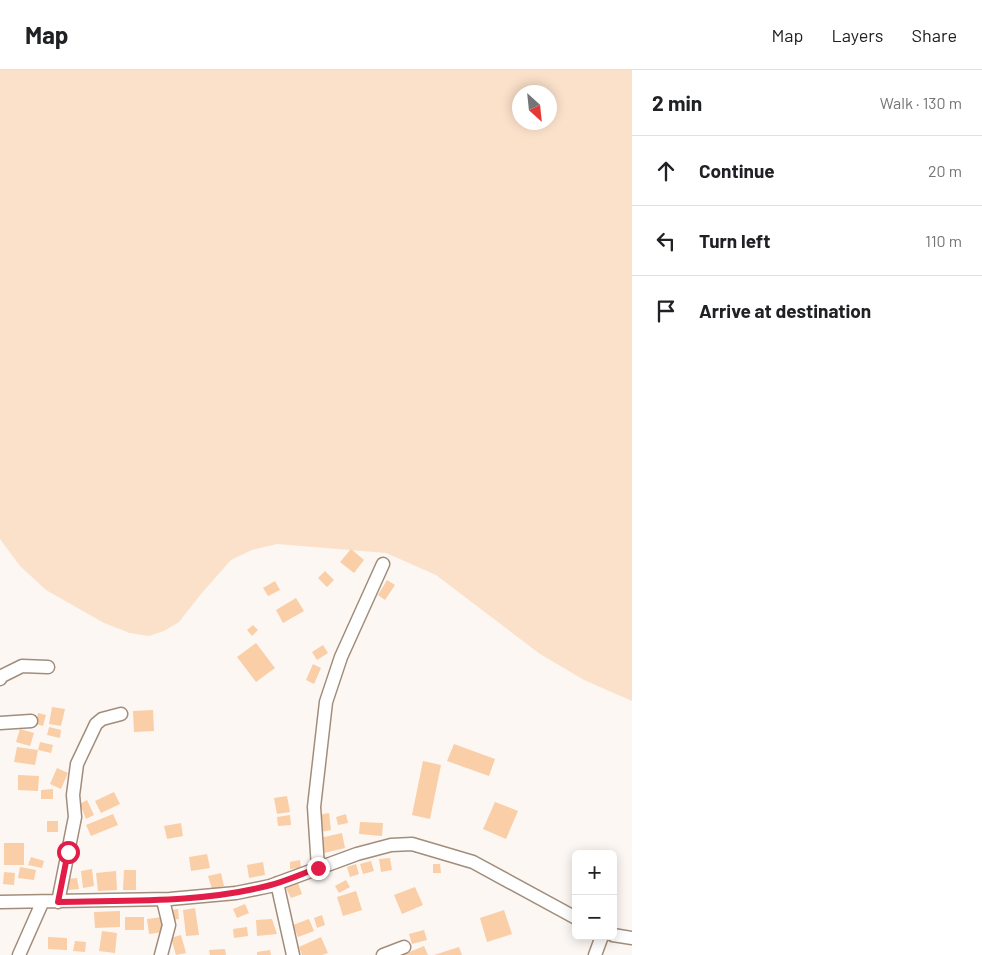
<!DOCTYPE html>
<html lang="en">
<head>
<meta charset="utf-8">
<style>
  :root { --surface:#fff; --page:#f6f6f6; --text:#202124; --muted:#757577; --line:#e0e0e0 }
  body { margin:0; font-family:Barlow,sans-serif; background:var(--page); color:var(--text) }
  .controls { position:absolute; right:15px; bottom:15px; display:grid; overflow:hidden; border-radius:8px; box-shadow:0 2px 12px #0003 }
  .controls button { width:45px; height:45px; display:grid; place-items:center; padding:0; border:0; border-bottom:1px solid var(--line); background:var(--surface); color:var(--text); font:25px sans-serif }
  .compass { position:absolute; left:512px; top:15px; width:45px; height:45px; border-radius:50%; background:var(--surface); box-shadow:0 2px 12px #0003; rotate:153deg }
  .stop { position:absolute; width:15px; height:15px; margin:-11px; border:4px solid #e11d48; border-radius:50%; background:#fff }
  .stop.end { background:#e11d48; border-color:#fff; box-shadow:0 1px 5px #0008 }
  .list { margin:0; padding:0; list-style:none }
  h2 { display:flex; justify-content:space-between; align-items:center; height:65px; margin:0; padding:0 20px; font-size:21px }
  h2 small { font-size:16px; font-weight:400; color:var(--muted) }
  .list li { display:grid; grid-template-columns:32px 1fr auto; gap:15px; align-items:center; box-sizing:border-box; height:70px; padding:0 20px; border-top:1px solid var(--line) }
  .list b { display:block; font-size:19px; white-space:nowrap }
  .list em { font-size:16px; font-style:normal; color:var(--muted) }
  .icon { flex:none; width:28px; height:28px; fill:none; stroke:currentColor; stroke-width:2; stroke-linecap:round; stroke-linejoin:round }
  .map { position:relative; flex:none; width:632px; height:885px; overflow:hidden }
  header { display:flex; align-items:center; gap:30px; box-sizing:border-box; height:70px; padding:0 25px; background:var(--surface); border-bottom:1px solid var(--line) }
  header strong { font-size:24px }
  nav { display:flex; gap:28px; margin-inline-start:auto; font-size:18px }
  main { display:flex }
  aside { flex:1; background:var(--surface) }
  .map>svg:first-child { display:block }
  .green { fill:#fbe1ca; fill-rule:evenodd }
  .building { fill:#facea6 }
  .lines { fill:none; stroke-linecap:round; stroke-linejoin:round }
  .street-casing { stroke:#a28d7b; stroke-width:15 }
  .street { stroke:#fff; stroke-width:12 }
  .route { stroke:#e11d48; stroke-width:6 }
</style>
</head>
<body>
<header>
<strong>Map</strong>
<nav><a>Map</a><a>Layers</a><a>Share</a></nav>
</header>
<main>
<div class="map">
<svg width="632" height="885" viewBox="0 0 632 885">
  <rect width="100%" height="100%" fill="#fcf7f3"/>
  <path class="green" d="M0 0H632V631L584 610 540 584 436 505 386 483 277 474 252 480 231 490 201 524 179 552 164 561 149 566 130 563 104 553 46 520 20 496 0 469ZM520 22H550V52H520Z"/>
  <path class="building" d="M351 479 364 490 354 503 340 492Z
    M325 501 334 510 327 517 318 508Z
    M387 510 395 515 385 530 378 525Z
    M275 511 280 520 268 526 263 518Z
    M296 528 304 541 283 553 276 540Z
    M253 555 258 560 252 566 247 560Z
    M256 573 275 598 256 612 237 587Z
    M323 575 328 583 317 590 312 582Z
    M313 594 321 598 314 614 306 610Z
    M52 637 65 639 61 656 49 654Z
    M153 640 154 661 134 662 133 641Z
    M38 643 46 645 43 656 36 654Z
    M49 657 61 660 60 668 47 665Z
    M20 659 34 663 30 676 16 672Z
    M40 672 53 675 51 683 38 680Z
    M454 674 495 689 489 706 447 691Z
    M17 677 38 680 35 695 14 692Z
    M423 691 441 695 430 749 412 745Z
    M57 698 68 703 61 719 50 714Z
    M18 705 39 706 38 721 18 720Z
    M53 719V729H41V720Z
    M114 722 120 734 101 743 95 731Z
    M287 726 290 742 277 744 274 728Z
    M87 730 94 745 86 749 80 734Z
    M495 732 518 741 506 769 483 759Z
    M329 743 331 760 320 762 318 745Z
    M113 744 118 755 91 766 86 755Z
    M346 744 348 753 338 755 336 747Z
    M290 745 291 755 278 756 277 747Z
    M47 751H58V762H47Z
    M360 752 383 753 382 766 359 764Z
    M181 753 183 766 167 769 164 756Z
    M342 763 345 778 324 783 320 768Z
    M4 773H24V795H4Z
    M207 784 210 798 191 801 189 787Z
    M31 787 44 791 42 798 28 795Z
    M390 788 392 800 381 802 379 789Z
    M300 790 301 798 290 799V792Z
    M371 791 374 801 363 804 360 794Z
    M263 792 265 805 249 808 247 795Z
    M356 794 359 804 350 807 347 797Z
    M433 794H440L441 803H433Z
    M20 797 36 800 34 810 18 808Z
    M92 799 94 816 83 818 81 801Z
    M124 800H136V820H123Z
    M116 801 117 820 98 821 96 803Z
    M4 802 15 803 14 815 3 814Z
    M221 803 224 816 212 819 208 806Z
    M77 808 79 819 68 820 67 809Z
    M346 810 350 817 339 823 335 816Z
    M298 813 302 824 291 828 286 818Z
    M415 817 423 835 402 844 394 825Z
    M356 821 362 840 343 846 337 827Z
    M245 834 249 843 237 848 233 839Z
    M195 838 199 865 186 866 183 840Z
    M178 839 179 849 171 850 170 840Z
    M504 840 512 864 487 872 480 848Z
    M120 841V857L95 858 94 842Z
    M322 845 325 855 317 858 314 848Z
    M125 847H144V860H125Z
    M162 847 164 862 149 864 147 849Z
    M272 849 277 864 257 866 256 850Z
    M309 849 314 861 298 867 293 855Z
    M247 857 248 866 234 868 233 859Z
    M424 860 427 870 412 874 409 864Z
    M102 861 117 863 115 883 99 881Z
    M181 865 186 883 176 885 171 868Z
    M48 867 67 868V880L48 879Z
    M321 867 328 883 322 885H302L299 877Z
    M75 871 86 872 85 882 73 881Z
    M424 876 428 885H402Z
    M459 877 462 885H434Z
    M225 879 226 885H210L209 880Z
    M270 880 271 885H257V882Z"/>
  <g class="lines">
    <g class="street-casing">
      <path id="street" d="M0 609 2 606 22 596 48 597
        M0 653 31 651
        M318 798 314 737 326 632 341 587 383 494
        M277 813 293 885
        M0 832 170 829 236 823 270 816 357 784 391 775 412 774 473 792 576 848
        M58 832 75 747 73 725 77 694 96 654 102 649 121 644
        M613 865 632 868
        M19 885 42 833
        M161 885 169 855 163 830
        M383 885 404 877
        M595 885 602 866"/>
    </g>
    <use href="#street" class="street"/>
  </g>
  <g class="lines">
    <path class="route" d="M68 782 58 832C128 830 199 833 267 816 284 812 301 804 318 798"/>
  </g>
</svg>
<div class="controls">
<button>+</button>
<button>−</button>
</div>
<svg class="compass" viewBox="-18 -18 36 36"><path d="M0-13l5 13h-10z" fill="#e53935"/><path d="M0 13l5-13h-10z" fill="#757577"/></svg>
<div class="stop" style="left:68px;top:782px"></div>
<div class="stop end" style="left:318px;top:798px"></div>
</div>
<aside>
<h2>2 min<small>Walk · 130 m</small></h2>
<ul class="list">
<li><svg class="icon" aria-label="ahead" viewBox="0 0 24 24"><path d="M12 20V5M6 11l6-6 6 6"/></svg><div><b>Continue</b></div><em>20 m</em></li>
<li><svg class="icon" aria-label="left" viewBox="0 0 24 24"><path d="M17 20v-9H6M10 6l-5 5 5 5"/></svg><div><b>Turn left</b></div><em>110 m</em></li>
<li><svg class="icon" aria-label="arrive" viewBox="0 0 24 24"><path d="M6 21V4h12l-3 4 3 4H6"/></svg><div><b>Arrive at destination</b></div></li>
</ul>
</aside>
</main>
</body>
</html>
